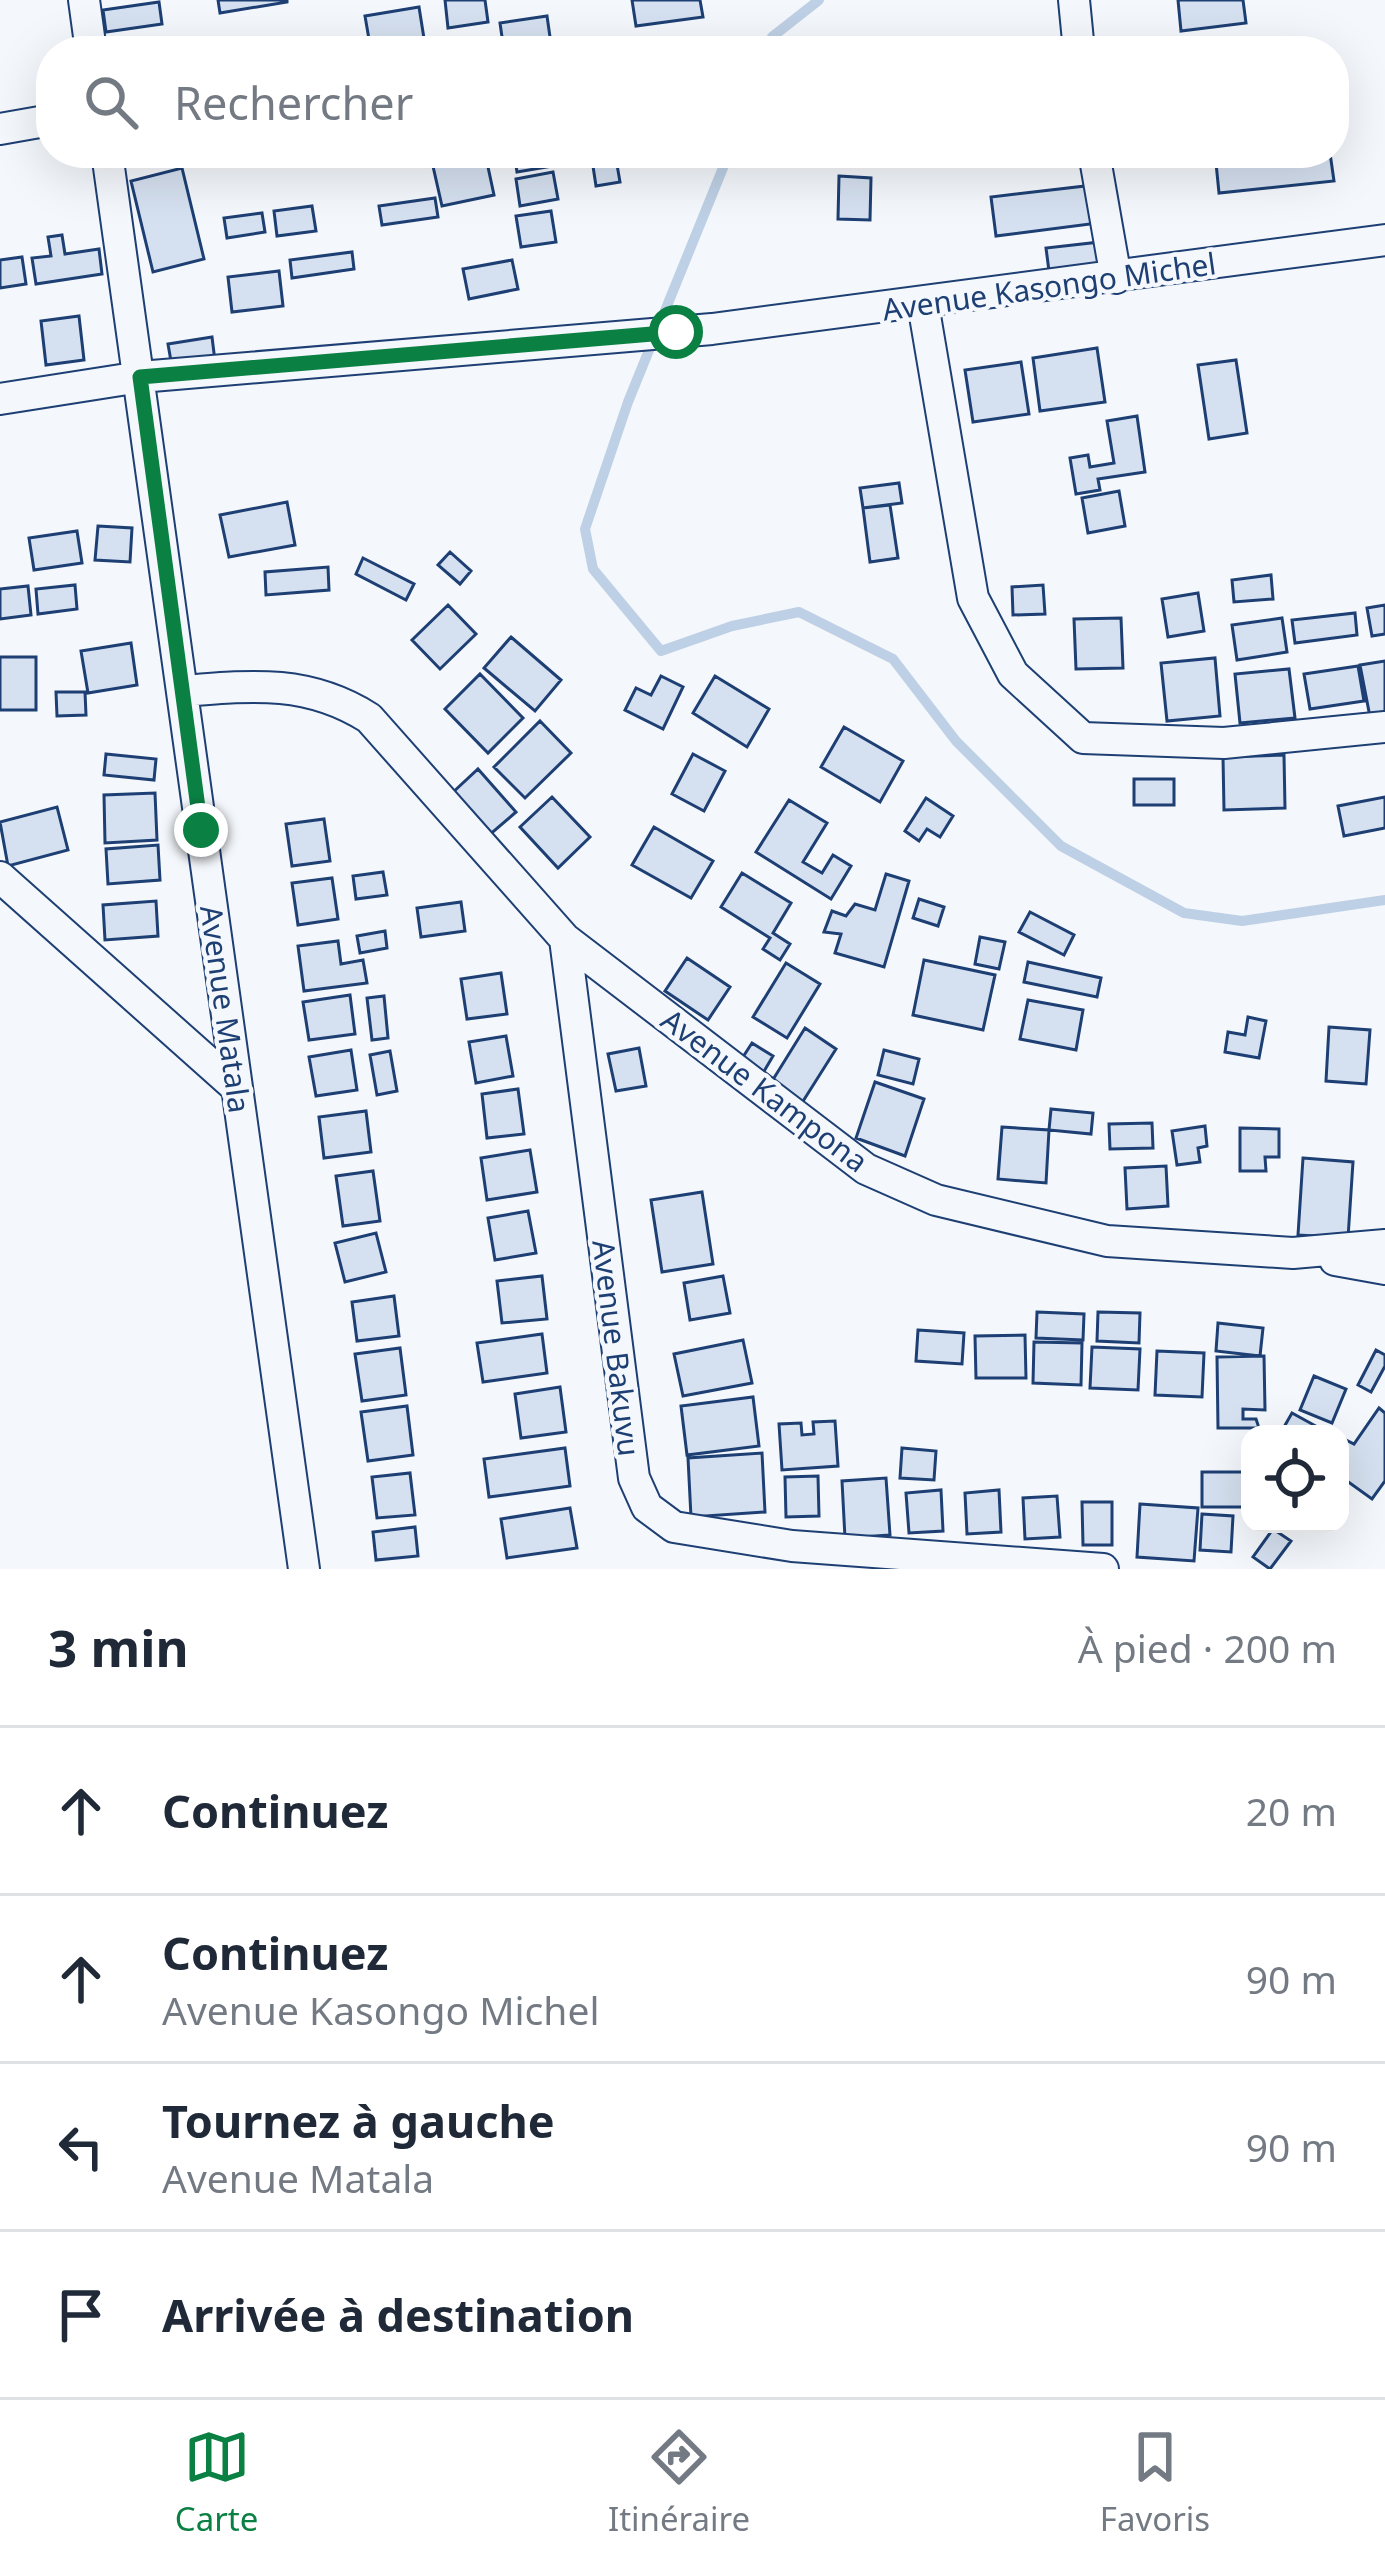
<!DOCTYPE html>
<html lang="fr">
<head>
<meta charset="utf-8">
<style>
  :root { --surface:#fff; --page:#f6f6f7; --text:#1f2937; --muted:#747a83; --line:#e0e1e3; --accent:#0b8043 }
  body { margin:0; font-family:"Noto Sans",sans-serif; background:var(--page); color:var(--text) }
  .controls { position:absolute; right:36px; bottom:36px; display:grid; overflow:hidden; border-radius:24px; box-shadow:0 12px 48px #0002 }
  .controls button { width:108px; height:108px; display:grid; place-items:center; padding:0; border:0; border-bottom:3px solid var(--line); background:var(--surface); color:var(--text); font:60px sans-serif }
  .stop { position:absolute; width:36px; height:36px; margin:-27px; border:9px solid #0b8043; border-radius:50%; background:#fff }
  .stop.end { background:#0b8043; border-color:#fff; box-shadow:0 3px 12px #0008 }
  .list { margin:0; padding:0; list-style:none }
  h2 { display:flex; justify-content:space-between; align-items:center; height:156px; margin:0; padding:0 48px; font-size:51px }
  h2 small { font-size:39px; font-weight:400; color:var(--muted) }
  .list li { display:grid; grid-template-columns:78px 1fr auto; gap:36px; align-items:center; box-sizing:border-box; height:168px; padding:0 48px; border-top:3px solid var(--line) }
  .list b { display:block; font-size:45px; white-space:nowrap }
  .list p { margin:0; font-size:39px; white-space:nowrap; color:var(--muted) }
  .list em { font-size:39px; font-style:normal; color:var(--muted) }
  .icon { flex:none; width:66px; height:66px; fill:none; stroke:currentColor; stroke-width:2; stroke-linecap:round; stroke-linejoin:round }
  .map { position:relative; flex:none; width:1385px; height:1569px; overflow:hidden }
  .search { position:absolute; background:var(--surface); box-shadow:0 12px 48px #0002; left:36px; right:36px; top:36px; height:132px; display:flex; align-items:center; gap:30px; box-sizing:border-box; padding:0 42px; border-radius:48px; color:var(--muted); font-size:45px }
  .sheet { height:828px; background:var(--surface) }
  nav { display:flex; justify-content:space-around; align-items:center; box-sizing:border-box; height:168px; border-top:3px solid var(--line); background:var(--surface); font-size:33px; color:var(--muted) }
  nav a { display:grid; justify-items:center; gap:6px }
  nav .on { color:var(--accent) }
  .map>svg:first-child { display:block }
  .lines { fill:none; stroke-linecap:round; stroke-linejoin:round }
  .stream { stroke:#bed0e5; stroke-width:10 }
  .building { fill:#d5e0f0; stroke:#1d3f73; stroke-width:3 }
  .street-casing { stroke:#1d3f73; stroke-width:34 }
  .street { stroke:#f4f7fb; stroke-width:30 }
  .route { stroke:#0b8043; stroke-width:15 }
  .labels { text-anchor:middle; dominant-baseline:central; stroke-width:9; stroke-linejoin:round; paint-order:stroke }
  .street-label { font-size:30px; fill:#1d3f73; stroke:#f4f7fb }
</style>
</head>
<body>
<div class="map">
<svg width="1385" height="1569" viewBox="0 0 1385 1569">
  <rect width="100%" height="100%" fill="#f4f7fb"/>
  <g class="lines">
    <path class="stream" d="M767 51 772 37 819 0
      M729 153 628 402 585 529 593 569 661 651 732 626 799 612 893 659 956 741 1061 846 1184 913 1242 921 1385 900"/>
  </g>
  <path class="building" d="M218 0H287V2L220 13Z
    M445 0H485L488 22 448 28Z
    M632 0H700L703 17 636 26Z
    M1178 0H1243L1246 23 1181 31Z
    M159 2 162 24 106 32 103 10Z
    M419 7 426 51H371L365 16Z
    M547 16 552 51H504L500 23Z
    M430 153H485L494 195 442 206Z
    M514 153H568L570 163 517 172Z
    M591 153H615L620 182 596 186Z
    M1215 153H1330L1334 181 1219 193Z
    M182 168 204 259 153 272 131 181Z
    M553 172 558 199 520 206 516 179Z
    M839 176 871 178 870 220 838 219Z
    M1094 185 1098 223 996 236 991 197Z
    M435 198 438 217 382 225 379 206Z
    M312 206 316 231 277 236 274 211Z
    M551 211 556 242 521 247 516 216Z
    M262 213 265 232 227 238 224 218Z
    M62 235 65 254 99 249 102 274 36 284 32 258 51 256 48 237Z
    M1100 242 1103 265 1049 271 1046 248Z
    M352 252 354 269 292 278 290 260Z
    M22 257 26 284 0 288V260Z
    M512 260 518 289 469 299 463 269Z
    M279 271 283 306 232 312 228 277Z
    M79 316 84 360 46 365 41 321Z
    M212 337 215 361 172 367 168 344Z
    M1097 348 1105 402 1040 411 1033 358Z
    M1236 360 1247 433 1209 439 1198 365Z
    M1021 362 1029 414 973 422 965 370Z
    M1137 416 1145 472 1098 479 1100 490 1076 494 1070 458 1088 455 1090 467 1114 463 1107 421Z
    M899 483 902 503 863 508 860 488Z
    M1119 491 1125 526 1088 533 1082 498Z
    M287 502 295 545 229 557 220 515Z
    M890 505 898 558 870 562 863 508Z
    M98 526 132 528 130 562 95 560Z
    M77 531 82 563 34 570 29 538Z
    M450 552 471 571 460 584 438 565Z
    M363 558 414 584 406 600 356 574Z
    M328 567 329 590 266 595 265 572Z
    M1271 575 1273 599 1234 602 1232 580Z
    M75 585 77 609 38 614 36 589Z
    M1043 585 1045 614 1013 615 1012 587Z
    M28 586 31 615 0 619V589Z
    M1198 593 1204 631 1168 637 1162 599Z
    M448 605 476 634 440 669 412 640Z
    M1385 605V634L1372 636 1367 608Z
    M1355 613 1357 635 1295 643 1292 620Z
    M1121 618 1123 668 1076 669 1074 619Z
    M1282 618 1287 652 1237 660 1232 625Z
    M511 637 561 680 535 711 484 668Z
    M131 643 137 685 88 693 81 651Z
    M0 657H36V710H0Z
    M1215 658 1220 716 1167 721 1161 663Z
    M1385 661V720L1371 722 1360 665Z
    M1358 666 1364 701 1310 709 1304 674Z
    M1289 669 1295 718 1240 723 1235 674Z
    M480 674 523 718 488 753 445 709Z
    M661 676 683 687 663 729 625 710 636 688 651 695Z
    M715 676 769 709 747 747 693 713Z
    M56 692H85L86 715 57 716Z
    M540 721 571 753 525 798 494 767Z
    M844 727 903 761 880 802 821 767Z
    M106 754 156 759 154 780 104 775Z
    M693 754 725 771 704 811 672 794Z
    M1284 755 1285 808 1224 810 1223 757Z
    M478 769 516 812 487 837 450 795Z
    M1134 779H1174V805H1134Z
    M155 793 157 840 105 843 104 795Z
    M552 797 590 837 558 868 520 827Z
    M1385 797V828L1344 836 1338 806Z
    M926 798 953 816 940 837 927 829 919 841 905 831Z
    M789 800 827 823 803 862 822 873 833 855 851 866 831 899 756 852Z
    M57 807 68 850 8 866 0 822Z
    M324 819 330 861 292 866 286 824Z
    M654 827 713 861 691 898 632 865Z
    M158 845 160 880 108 884 106 849Z
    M383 872 387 895 356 899 353 876Z
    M742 873 791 903 773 933 790 944 780 960 763 949 770 938 721 907Z
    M886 874 909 881 884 967 835 953 841 934 824 932 832 911 846 916 855 904 875 910Z
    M332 878 338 919 298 925 292 883Z
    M919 899 944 907 938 926 913 918Z
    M156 901 158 936 105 940 103 905Z
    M461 902 465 931 421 937 417 908Z
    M1030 912 1074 935 1064 955 1019 932Z
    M385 931 387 948 360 953 357 936Z
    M980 937 1005 942 999 969 975 964Z
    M338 941 341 964 363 960 367 983 304 991 298 946Z
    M687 958 730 987 708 1020 665 991Z
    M924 960 995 975 983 1030 913 1015Z
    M1028 962 1101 978 1097 997 1024 982Z
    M786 963 820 984 787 1038 753 1017Z
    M501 973 507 1014 467 1019 461 979Z
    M350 995 355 1034 309 1040 303 1002Z
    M384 996 388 1038 372 1040 367 998Z
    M1028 1000 1083 1010 1076 1050 1020 1039Z
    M1248 1017 1266 1021 1259 1058 1225 1052 1228 1032 1245 1035Z
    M1329 1027 1370 1030 1366 1084 1326 1081Z
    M805 1028 836 1049 800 1106 769 1086Z
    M506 1036 513 1076 476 1083 469 1042Z
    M752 1043 773 1056 763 1073 741 1060Z
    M639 1048 646 1086 616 1091 608 1054Z
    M351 1050 357 1090 316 1096 309 1057Z
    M884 1050 919 1059 913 1084 878 1075Z
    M390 1051 397 1091 377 1095 370 1055Z
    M875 1082 924 1099 905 1156 856 1138Z
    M518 1089 524 1134 487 1138 482 1094Z
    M1051 1109 1093 1113 1091 1134 1049 1130Z
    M366 1111 371 1152 324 1158 319 1117Z
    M1152 1123 1153 1148 1110 1149 1109 1124Z
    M1205 1126 1207 1146 1198 1148 1200 1162 1177 1165 1172 1131Z
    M1002 1127 1049 1130 1046 1183 998 1179Z
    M1240 1128 1279 1129V1157H1265L1266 1171H1240Z
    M530 1150 537 1192 487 1200 481 1158Z
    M1303 1158 1353 1162 1348 1238 1298 1235Z
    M1166 1166 1168 1206 1127 1209 1125 1168Z
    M373 1171 380 1221 343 1226 336 1176Z
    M702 1192 713 1264 662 1272 651 1200Z
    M528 1211 536 1253 495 1260 488 1218Z
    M376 1233 386 1272 345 1282 335 1243Z
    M542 1276 547 1319 502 1323 497 1281Z
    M723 1276 730 1313 690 1320 684 1283Z
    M394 1296 399 1336 357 1341 352 1302Z
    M1037 1312 1084 1314 1083 1340 1036 1338Z
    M1098 1312 1140 1313 1139 1343 1097 1341Z
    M1218 1323 1263 1328 1260 1356 1216 1351Z
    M918 1330 964 1333 962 1364 916 1361Z
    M542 1334 547 1373 483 1382 477 1343Z
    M1025 1335 1026 1378H976L975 1336Z
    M743 1340 752 1383 683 1396 674 1354Z
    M1034 1342 1082 1343 1081 1385 1033 1383Z
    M1092 1347 1140 1349 1138 1390 1090 1388Z
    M400 1348 406 1395 362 1401 355 1354Z
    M1376 1350 1385 1355V1366L1371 1392 1358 1385Z
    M1157 1351 1204 1353 1202 1397 1155 1395Z
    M1264 1356 1265 1410 1243 1409V1419H1256L1259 1428H1218L1217 1357Z
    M1314 1376 1346 1389 1332 1423 1300 1410Z
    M560 1387 566 1432 521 1438 515 1394Z
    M753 1397 759 1446 687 1455 681 1406Z
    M407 1406 413 1455 368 1461 361 1412Z
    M1379 1408 1385 1413V1481L1372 1499 1340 1476V1437L1354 1444Z
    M1292 1413 1323 1430 1321 1434H1280Z
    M835 1421 838 1466 782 1470 779 1424 801 1423 802 1435 814 1434 813 1422Z
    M565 1448 570 1486 489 1497 484 1459Z
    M902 1448 936 1451 934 1480 900 1478Z
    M762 1453 765 1512 691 1517 688 1458Z
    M1202 1472H1250V1507H1202Z
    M410 1473 415 1515 377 1518 372 1477Z
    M818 1476 819 1516 786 1517 785 1477Z
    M886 1478 890 1535 845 1538 842 1481Z
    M941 1490 943 1531 909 1533 906 1493Z
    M999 1490 1001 1532 967 1534 965 1493Z
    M1057 1496 1060 1537 1025 1539 1023 1498Z
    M1082 1502H1112V1545H1083Z
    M1140 1504 1198 1508 1194 1561 1137 1557Z
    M570 1508 577 1548 507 1558 501 1519Z
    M1202 1514 1233 1516 1231 1552 1200 1550Z
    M415 1527 418 1556 376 1560 373 1532Z
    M1273 1529 1291 1541 1270 1569 1253 1557Z"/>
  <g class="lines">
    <g class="street-casing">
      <path id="street" d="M84 0 91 51
        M1074 0 1079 51
        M0 129 51 120
        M107 153 304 1569
        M1094 153 1116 278
        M923 304 973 598 1013 674 1083 738 1224 743 1385 727
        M0 399 140 377 712 329 1385 240
        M185 691C254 685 309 680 369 718L565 939 866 1169 936 1200 1107 1241 1293 1253 1385 1245
        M0 877 237 1088
        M565 939 634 1478 647 1507 674 1527 792 1546 1103 1569
        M1335 1260 1385 1269"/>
    </g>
    <use href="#street" class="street"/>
  </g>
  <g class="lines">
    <path class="route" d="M201 830 140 377 676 332"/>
  </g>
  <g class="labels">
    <g class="street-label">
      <text transform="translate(1049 286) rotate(-8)">Avenue Kasongo Michel</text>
      <text transform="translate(226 1009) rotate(82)">Avenue Matala</text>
      <text transform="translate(765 1090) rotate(37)">Avenue Kampona</text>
      <text transform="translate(617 1348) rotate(83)">Avenue Bakuvu</text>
    </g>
  </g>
</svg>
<div class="controls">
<button><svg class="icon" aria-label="locate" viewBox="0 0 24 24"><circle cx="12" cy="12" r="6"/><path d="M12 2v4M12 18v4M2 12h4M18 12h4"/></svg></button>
</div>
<div class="stop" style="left:676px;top:332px"></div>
<div class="stop end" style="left:201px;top:830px"></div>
<div class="search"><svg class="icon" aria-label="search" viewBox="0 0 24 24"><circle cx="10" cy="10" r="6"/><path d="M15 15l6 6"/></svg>Rechercher</div>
</div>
<section class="sheet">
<h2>3 min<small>À pied · 200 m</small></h2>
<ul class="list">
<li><svg class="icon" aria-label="ahead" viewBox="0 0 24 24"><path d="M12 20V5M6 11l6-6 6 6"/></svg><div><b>Continuez</b></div><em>20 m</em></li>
<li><svg class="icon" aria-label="ahead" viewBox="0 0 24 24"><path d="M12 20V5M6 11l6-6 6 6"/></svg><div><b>Continuez</b><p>Avenue Kasongo Michel</p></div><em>90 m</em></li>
<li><svg class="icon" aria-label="left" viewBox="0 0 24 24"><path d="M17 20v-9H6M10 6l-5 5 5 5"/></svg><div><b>Tournez à gauche</b><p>Avenue Matala</p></div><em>90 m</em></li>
<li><svg class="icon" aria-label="arrive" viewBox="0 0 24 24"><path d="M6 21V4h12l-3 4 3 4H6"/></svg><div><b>Arrivée à destination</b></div></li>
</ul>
</section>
<nav>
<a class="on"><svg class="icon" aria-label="map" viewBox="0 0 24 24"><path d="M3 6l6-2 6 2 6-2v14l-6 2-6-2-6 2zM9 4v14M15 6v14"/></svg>Carte</a>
<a><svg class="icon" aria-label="directions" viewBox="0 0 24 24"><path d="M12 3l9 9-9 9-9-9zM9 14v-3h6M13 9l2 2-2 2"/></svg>Itinéraire</a>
<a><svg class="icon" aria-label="saved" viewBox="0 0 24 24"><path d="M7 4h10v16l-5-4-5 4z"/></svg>Favoris</a>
</nav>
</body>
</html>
